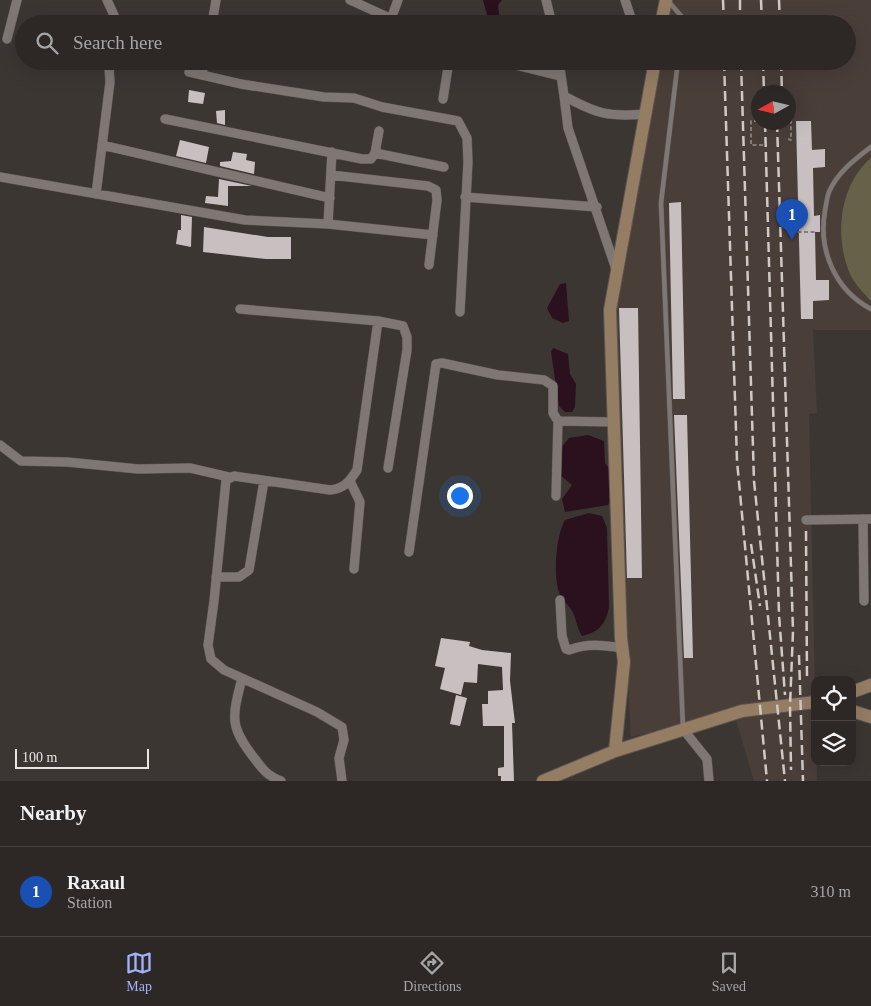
<!DOCTYPE html>
<html lang="en">
<head>
<meta charset="utf-8">
<style>
  :root { --surface:#2d2826; --page:#393432; --text:#f1f3f6; --muted:#a7a6a7; --line:#484443; --accent:#a2b2fd }
  body { margin:0; font-family:Georgia,serif; background:var(--page); color:var(--text) }
  .controls { position:absolute; right:15px; bottom:15px; display:grid; overflow:hidden; border-radius:10px; box-shadow:0 5px 20px #0002 }
  .controls button { width:45px; height:45px; display:grid; place-items:center; padding:0; border:0; border-bottom:1px solid var(--line); background:var(--surface); color:var(--text); font:25px sans-serif }
  .compass { position:absolute; left:751px; top:85px; width:45px; height:45px; border-radius:50%; background:var(--surface); box-shadow:0 5px 20px #0002; rotate:262deg }
  .scale { position:absolute; left:15px; bottom:12px; width:134px; box-sizing:border-box; padding-left:5px; border:2px solid #e9e5e3; border-top:0; font-size:14px; line-height:18px; white-space:nowrap; color:#e9e5e3; -webkit-text-stroke:4px #3c3633; paint-order:stroke }
  .you { position:absolute; left:459px; top:495px; width:18px; height:18px; margin:-12px; border:4px solid #fff; border-radius:50%; background:#1a73e8; box-shadow:0 0 0 8px #1a73e833 }
  .badge { display:grid; place-items:center; width:32px; height:32px; border-radius:50%; background:var(--accent); color:#fff; font-size:16px; font-weight:700 }
  .pin { position:absolute; translate:-50% -41px; filter:drop-shadow(0 1px 2px #0008) }
  .pin::after { content:''; position:absolute; top:26px; width:18px; height:15px; background:inherit; clip-path:polygon(0 0,100% 0,50% 100%) }
  .list { margin:0; padding:0; list-style:none }
  h2 { display:flex; justify-content:space-between; align-items:center; height:65px; margin:0; padding:0 20px; font-size:21px }
  h2 small { font-size:16px; font-weight:400; color:var(--muted) }
  .list li { display:grid; grid-template-columns:32px 1fr auto; gap:15px; align-items:center; box-sizing:border-box; height:90px; padding:0 20px; border-top:1px solid var(--line) }
  .list b { display:block; font-size:19px; white-space:nowrap }
  .list p { margin:0; font-size:16px; white-space:nowrap; color:var(--muted) }
  .list em { font-size:16px; font-style:normal; color:var(--muted) }
  .icon { flex:none; width:28px; height:28px; fill:none; stroke:currentColor; stroke-width:2; stroke-linecap:round; stroke-linejoin:round }
  .map { position:relative; flex:none; width:871px; height:781px; overflow:hidden }
  .search { position:absolute; background:var(--surface); box-shadow:0 5px 20px #0002; left:15px; right:15px; top:15px; height:55px; display:flex; align-items:center; gap:12px; box-sizing:border-box; padding:0 18px; border-radius:28px; color:var(--muted); font-size:19px }
  .sheet { height:155px; background:var(--surface) }
  nav { display:flex; justify-content:space-around; align-items:center; box-sizing:border-box; height:70px; border-top:1px solid var(--line); background:var(--surface); font-size:14px; color:var(--muted) }
  nav a { display:grid; justify-items:center; gap:2px }
  nav .on { color:var(--accent) }
  .map>svg:first-child { display:block }
  .built { fill:#4a3e39; fill-rule:evenodd }
  .green { fill:#67614a }
  .water { fill:#2b101d }
  .building { fill:#c8c0c0 }
  .lines { fill:none; stroke-linecap:round; stroke-linejoin:round }
  .lane-casing { stroke:#5a5553; stroke-width:5.5 }
  .street-casing { stroke:#5a5553; stroke-width:10 }
  .secondary-casing { stroke:#5a5553; stroke-width:14 }
  .path { stroke:#827d7a; stroke-width:2; stroke-dasharray:4 2.5; stroke-linecap:butt }
  .lane { stroke:#7e7774; stroke-width:4.5 }
  .street { stroke:#7e7774; stroke-width:9 }
  .secondary { stroke:#957d64; stroke-width:12 }
  .rail { stroke:#cfcac8; stroke-width:2.5; stroke-dasharray:10 5; stroke-linecap:butt }
</style>
</head>
<body>
<div class="map">
<svg width="871" height="781" viewBox="0 0 871 781">
  <rect width="100%" height="100%" fill="#3c3633"/>
  <path class="built" d="M661 0H871V330H813L817 413 809 414 817 781H754L735 716 631 737 626 652 613 309 651 61H847V24H657ZM758 92H788V122H758Z"/>
  <path class="green" d="M871 158V301C864 294 854 283 850 274 834 237 839 185 871 158Z"/>
  <path class="water" d="M483 0H502L498 5 500 22 510 24H492L491 18 487 15Z
    M566 283 569 321 563 323 552 318 547 308 560 284Z
    M553 348 568 354 570 374 576 384 575 407 572 412H565L559 406 551 352Z
    M588 435 604 441 605 463 612 473 614 495 608 505 565 512 562 499 572 485 559 474V450L569 438Z
    M589 513 602 516 607 528 609 607C606 624 599 632 582 636 577 628 577 623 574 615 571 606 561 600 559 592 553 575 556 535 565 520Z"/>
  <path class="building" d="M189 90 205 93 203 104 188 102Z
    M225 110V125L217 123 216 111Z
    M796 121H811L812 150 825 149V167L813 168 814 216 820 215V232H815L816 280H829V300L813 301V319H801Z
    M180 140 209 147 206 163 176 156Z
    M233 152 247 154 246 160 255 162 254 174 220 166V162L231 161Z
    M219 179 252 186H228V206L205 203 206 196 218 197Z
    M681 202 685 399H673L669 203Z
    M181 215 192 217 191 247 176 244 178 230H181Z
    M204 227 268 237H291V259H266L203 252Z
    M619 308H638L642 578H627Z
    M674 415H687L693 658H684Z
    M441 638 470 642 469 646 482 650 511 653 510 681 515 723H512L514 781H501V776H498V768L504 767V726H483L482 704H488V691L503 690 502 667 478 664 477 683 464 682 461 695 440 689 445 668 435 666Z
    M456 695 467 698 460 726 450 724Z"/>
  <g class="lines">
    <g class="lane-casing">
      <path id="lane" d="M668 1 683 18 682 24
        M678 61 661 203 683 728
        M871 147C855 159 837 173 829 192 827 197 826 205 825 211 818 250 835 290 871 309"/>
    </g>
    <g class="street-casing">
      <path id="street" d="M107 0 118 24
        M350 0 403 24
        M546 0 552 24
        M625 0 633 24
        M391 19 398 0
        M212 24 216 0
        M7 39 17 0
        M500 61 560 76
        M559 61 564 96C597 114 608 117 645 114
        M189 72 241 84 324 97 354 98 382 107 458 121 467 138 468 162 460 312
        M202 75 204 61
        M564 96 568 128 616 269
        M443 99 449 61
        M165 119 362 159H371L375 153 379 131
        M102 145 330 198
        M375 153 444 167
        M331 175 428 186 436 190 437 200 429 265
        M0 177 245 220 328 224 433 235
        M96 194 110 82 109 67 112 61
        M465 197 597 207
        M328 224 332 152
        M240 309 378 321 403 326 407 337V350L388 468
        M0 445 21 461 67 462 138 469 190 468 229 477
        M350 481 360 502 354 569
        M556 496 558 421
        M863 519 864 601
        M806 520 871 519
        M409 552 436 364 442 363 498 375 544 380 553 386V413L558 421 614 422
        M216 577H239L249 570 264 481
        M560 600 562 636 566 649 569 650C588 643 603 645 622 648
        M242 678C232 718 229 726 255 759 263 770 268 776 281 781
        M683 729 707 759 709 781
        M342 781 339 758 344 740 342 727 317 712 224 670 211 659 208 645 214 601 226 480 234 476 330 490C344 489 350 481 357 470L378 321"/>
    </g>
    <g class="secondary-casing">
      <path id="secondary" d="M661 24 666 0
        M852 692 871 685
        M852 711 871 717
        M615 751 624 662 621 638 610 310 655 61
        M543 781 615 751 742 711 815 702"/>
    </g>
    <path class="path" d="M758 121H751V145H764
      M788 139 791 140V119H788
      M791 232H817"/>
    <use href="#lane" class="lane"/>
    <use href="#street" class="street"/>
    <use href="#secondary" class="secondary"/>
    <path class="rail" d="M723 0 724 24
      M740 0V24
      M761 0 762 24
      M779 0 780 24
      M724 61 737 461 767 781
      M741 61 754 481 785 781
      M763 61 764 92
      M781 61 782 92
      M765 122 779 615 785 695
      M777 122 793 631 790 706 791 770
      M806 531 807 681
      M751 544 760 606
      M799 655 803 781"/>
  </g>
</svg>
<div class="controls">
<button><svg class="icon" aria-label="locate" viewBox="0 0 24 24"><circle cx="12" cy="12" r="6"/><path d="M12 2v4M12 18v4M2 12h4M18 12h4"/></svg></button>
<button><svg class="icon" aria-label="layers" viewBox="0 0 24 24"><path d="M12 4l9 5-9 5-9-5zM3 14l9 5 9-5"/></svg></button>
</div>
<svg class="compass" viewBox="-18 -18 36 36"><path d="M0-13l5 13h-10z" fill="#e53935"/><path d="M0 13l5-13h-10z" fill="#a7a6a7"/></svg>
<div class="scale">100 m</div>
<div class="you"></div>
<div class="pin badge" style="left:792px;top:240px;background:#1a4fb4">1</div>
<div class="search"><svg class="icon" aria-label="search" viewBox="0 0 24 24"><circle cx="10" cy="10" r="6"/><path d="M15 15l6 6"/></svg>Search here</div>
</div>
<section class="sheet">
<h2>Nearby<small></small></h2>
<ul class="list">
<li><span class="badge" style="background:#1a4fb4">1</span><div><b>Raxaul</b><p>Station</p></div><em>310 m</em></li>
</ul>
</section>
<nav>
<a class="on"><svg class="icon" aria-label="map" viewBox="0 0 24 24"><path d="M3 6l6-2 6 2 6-2v14l-6 2-6-2-6 2zM9 4v14M15 6v14"/></svg>Map</a>
<a><svg class="icon" aria-label="directions" viewBox="0 0 24 24"><path d="M12 3l9 9-9 9-9-9zM9 14v-3h6M13 9l2 2-2 2"/></svg>Directions</a>
<a><svg class="icon" aria-label="saved" viewBox="0 0 24 24"><path d="M7 4h10v16l-5-4-5 4z"/></svg>Saved</a>
</nav>
</body>
</html>
